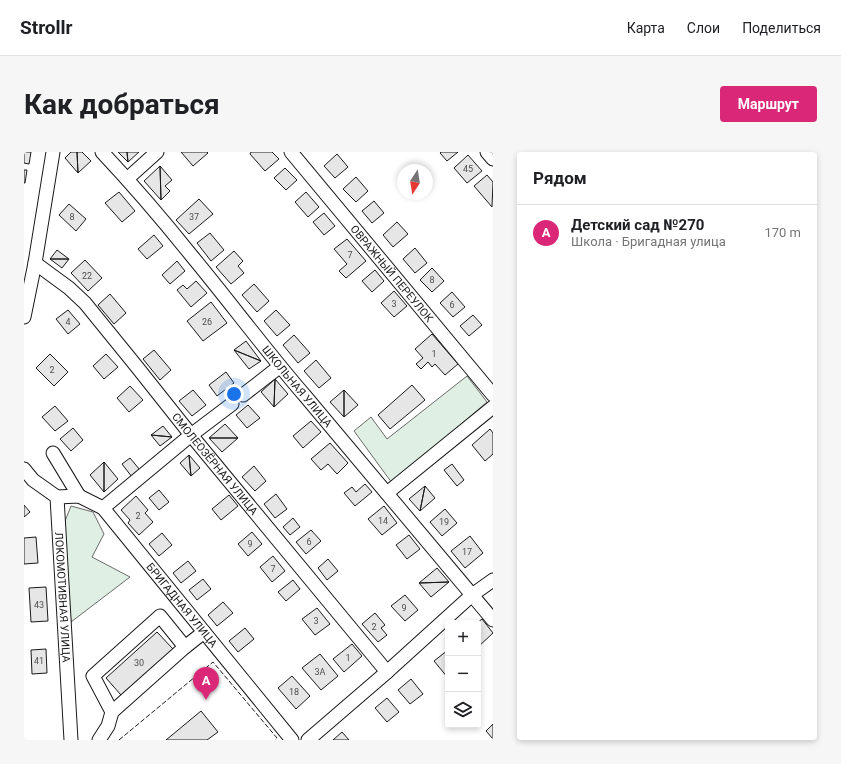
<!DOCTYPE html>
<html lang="ru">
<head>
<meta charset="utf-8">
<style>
  :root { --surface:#fff; --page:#f6f6f6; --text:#202124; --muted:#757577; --line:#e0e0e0; --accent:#db2777 }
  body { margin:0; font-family:Roboto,sans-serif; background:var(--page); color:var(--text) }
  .controls { position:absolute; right:12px; bottom:12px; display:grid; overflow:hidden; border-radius:4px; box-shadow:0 2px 6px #0003 }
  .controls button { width:36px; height:36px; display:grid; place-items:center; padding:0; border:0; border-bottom:1px solid var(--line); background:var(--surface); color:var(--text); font:20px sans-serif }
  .compass { position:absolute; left:373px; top:12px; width:36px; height:36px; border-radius:50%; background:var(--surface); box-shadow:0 2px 6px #0003; rotate:192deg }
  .you { position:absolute; left:210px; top:242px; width:14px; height:14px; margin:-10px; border:3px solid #fff; border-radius:50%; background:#1a73e8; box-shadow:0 0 0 6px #1a73e833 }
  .badge { display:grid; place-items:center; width:26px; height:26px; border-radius:50%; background:var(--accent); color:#fff; font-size:13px; font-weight:700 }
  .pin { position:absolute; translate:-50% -33px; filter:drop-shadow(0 1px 2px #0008) }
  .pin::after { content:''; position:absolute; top:21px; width:14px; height:12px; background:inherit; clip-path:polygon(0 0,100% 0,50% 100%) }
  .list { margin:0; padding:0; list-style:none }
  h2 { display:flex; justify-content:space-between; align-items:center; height:52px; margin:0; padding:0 16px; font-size:17px }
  h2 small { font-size:13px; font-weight:400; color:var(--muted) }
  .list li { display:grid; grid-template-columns:26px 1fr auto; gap:12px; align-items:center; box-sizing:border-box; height:56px; padding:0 16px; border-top:1px solid var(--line) }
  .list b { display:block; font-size:15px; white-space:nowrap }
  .list p { margin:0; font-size:13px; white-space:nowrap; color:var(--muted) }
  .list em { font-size:13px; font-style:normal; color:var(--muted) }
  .icon { flex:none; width:22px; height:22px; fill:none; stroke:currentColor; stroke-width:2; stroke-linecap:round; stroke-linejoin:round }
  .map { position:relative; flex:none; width:469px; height:588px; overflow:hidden; border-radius:4px }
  header { display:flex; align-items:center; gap:24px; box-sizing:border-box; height:56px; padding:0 20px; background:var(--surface); border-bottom:1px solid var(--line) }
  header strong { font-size:19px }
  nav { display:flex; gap:22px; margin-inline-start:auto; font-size:14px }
  .intro { display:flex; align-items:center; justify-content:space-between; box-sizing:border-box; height:96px; padding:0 24px }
  h1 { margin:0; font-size:28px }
  .button { padding:10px 18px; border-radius:4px; background:var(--accent); color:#fff; font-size:14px; font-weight:700 }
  main { display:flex; gap:24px; padding:0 24px }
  aside { flex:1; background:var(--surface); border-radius:4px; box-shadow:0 2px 6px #0003 }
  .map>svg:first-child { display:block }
  .green { fill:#e0efe3; stroke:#6a6a6a }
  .building { fill:#e6e6e6; stroke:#1a1a1a }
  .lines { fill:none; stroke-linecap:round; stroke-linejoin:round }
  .minor-casing { stroke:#1a1a1a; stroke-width:15 }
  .minor { stroke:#fff; stroke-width:13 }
  .fence { stroke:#1a1a1a; stroke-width:1; stroke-dasharray:5 2; stroke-linecap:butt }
  .labels { text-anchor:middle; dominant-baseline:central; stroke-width:3; stroke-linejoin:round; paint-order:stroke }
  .number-label { font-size:9px; fill:#4d4d4d }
  .street-label { font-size:11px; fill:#1a1a1a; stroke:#fff }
</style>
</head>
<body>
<header>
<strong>Strollr</strong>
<nav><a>Карта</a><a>Слои</a><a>Поделиться</a></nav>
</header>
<div class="intro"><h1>Как добраться</h1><a class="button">Маршрут</a></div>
<main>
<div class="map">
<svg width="469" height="588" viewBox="0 0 469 588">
  <rect width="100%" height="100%" fill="#fff"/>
  <path class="green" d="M443 224 463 250 368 331 330 279 347 265 363 287Z
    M47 354 69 360 80 382 68 405 106 425 47 470 39 374Z"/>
  <path class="building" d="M0 0H7L5 12 0 11Z
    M47 0H53L54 21 41 6Z
    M53 0H58L67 9 54 21Z
    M94 0H103L104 10Z
    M103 0H115L104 10Z
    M157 0H183L184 1 169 14Z
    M227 0H248L255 7 241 19 226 2Z
    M417 0H434L423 9 416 1Z
    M313 2 324 15 311 26 300 14Z
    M444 3 458 19 443 31 430 16Z
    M136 14 148 28 141 34 146 39 137 48Z
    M136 14 137 48 120 29Z
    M261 16 273 28 262 38 250 26Z
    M0 18H3L1 31H0Z
    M463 23 469 30 468 55 450 34Z
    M332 25 344 39 332 50 319 37Z
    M95 40 111 59 98 70 81 51Z
    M282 40 295 55 284 65 271 50Z
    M175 47 189 62 165 82 152 68Z
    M350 49 360 61 348 71 338 59Z
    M45 52 62 67 52 79 35 63Z
    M300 61 311 74 300 83 289 70Z
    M373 70 384 82 369 95 359 83Z
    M186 81 200 98 187 109 173 91Z
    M130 83 139 94 123 107 114 97Z
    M323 87 342 109 322 126 315 119 323 112 310 97Z
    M391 96 403 111 391 121 379 107Z
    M33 98 45 107H26Z
    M210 99 219 109 214 114 220 121 207 132 192 115Z
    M26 107H45L38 116Z
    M61 108 78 126 64 139 47 121Z
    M153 109 161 119 146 132 138 123Z
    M408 116 420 129 408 140 396 128Z
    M351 118 360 129 348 140 338 129Z
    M172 129 183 141 167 155 153 138 159 133 163 137Z
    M230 132 245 149 233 160 218 143Z
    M370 139 383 154 370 165 357 151Z
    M428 140 441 155 429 165 416 151Z
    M86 142 102 161 90 172 74 153Z
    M187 150 203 171 179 189 163 169Z
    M44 158 56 172 44 182 32 167Z
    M252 158 266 173 253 184 240 169Z
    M449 163 458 173 445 184 436 174Z
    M408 182 434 212 421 223 411 212 408 215 404 210 397 217 392 212 399 206 391 197Z
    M270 183 286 201 274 211 259 193Z
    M222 189 237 209 210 198Z
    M130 198 147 218 136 228 119 207Z
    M210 198 237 209 225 217Z
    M26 202 44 220 30 234 12 216Z
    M82 202 94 215 80 227 69 214Z
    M292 208 307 226 295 236 280 219Z
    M202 220 210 231 193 244 185 233Z
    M251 227 264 242 250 255Z
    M251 227 250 255 237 240Z
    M388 233 401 248 366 277 354 263Z
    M106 234 119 248 105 260 93 246Z
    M169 238 182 253 168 264 155 249Z
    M320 238 334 253 320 265Z
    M320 238V265L306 250Z
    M224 253 236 266 223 276 212 263Z
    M31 254 44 269 31 279 18 265Z
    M287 269 297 280 279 296 269 284Z
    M201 272 214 286H185Z
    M139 274 148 285 127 283Z
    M49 276 59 288 47 299 36 287Z
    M466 277 469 281V302L461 309 448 293Z
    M127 283 148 285 136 294Z
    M185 286H214L198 300Z
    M306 291 324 311 313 322 304 312 297 318 287 307Z
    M165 303 176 316 167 324Z
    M165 303 167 324 156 311Z
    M106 306 116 318 108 325 98 312Z
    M80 310V340L66 323Z
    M80 310 94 327 80 340Z
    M428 312 440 328 433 334 420 318Z
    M230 314 242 329 231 339 218 325Z
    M341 332 348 340 331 354 320 341 328 335 332 340Z
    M401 334 411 346 396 359Z
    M401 334 396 359 385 347Z
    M135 338 145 350 135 358 125 346Z
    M252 342 263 357 251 366 240 352Z
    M205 343 214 354 197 368 188 357Z
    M112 344 124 358 121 361 129 370 115 383 104 371 106 368 97 358Z
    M0 353 6 360 0 365Z
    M360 354 373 371 358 383 344 367Z
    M421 357 433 371 418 384 406 370Z
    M269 366 276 375 266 383 259 375Z
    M287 378 297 389 282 402 272 390Z
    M228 380 238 392 224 404 214 392Z
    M138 381 148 393 135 404 125 392Z
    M385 383 396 397 383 407 372 393Z
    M446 384 459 401 441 416 427 399Z
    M12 385 14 411 0 412V386Z
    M249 404 261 419 248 430 236 415Z
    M304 407 314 419 303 428 294 416Z
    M164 409 172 419 157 431 149 421Z
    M413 416 425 430 395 431Z
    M179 427 187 437 173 448 165 438Z
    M269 428 276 437 262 449 254 440Z
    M425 430 407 445 395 431Z
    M22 435 24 469 7 470 5 436Z
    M381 443 394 458 381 469 367 454Z
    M199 450 209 461 193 474 184 463Z
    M293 456 306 472 291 483 278 467Z
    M351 461 361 473 357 476 363 483 354 490 338 472Z
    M458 467 469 481 454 495 453 471Z
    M221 476 230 487 214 500 205 489Z
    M133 480 149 497 97 543 82 526Z
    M328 492 338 504 320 520 309 507Z
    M22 497 23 521 8 522 7 498Z
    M424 498V526L410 509Z
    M296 502 314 524 297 538 278 516Z
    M268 524 286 544 272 557 254 536Z
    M387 527 399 542 386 552 374 538Z
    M363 546 375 560 363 570 351 556Z
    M177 559 194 580 183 588H142Z
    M469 572V587L462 579Z
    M318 580 325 588H309Z"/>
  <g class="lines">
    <g class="minor-casing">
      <g id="minor">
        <path id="s1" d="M78 0C109 33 139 68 167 103 206 150 242 199 282 245L469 468"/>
        <path id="s2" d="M267 0 469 243"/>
        <path d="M463 0 469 7"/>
        <path d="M103 27 133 0"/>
        <path id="s3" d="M11 111 45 136 61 151 113 215 167 283 363 520"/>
        <path d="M0 165 11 111 29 0"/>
        <path d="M219 243 255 215"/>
        <path d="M29 301 55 344"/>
        <path id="s4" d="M0 317 9 328 33 345 47 588"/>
        <path d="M363 341 469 255"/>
        <path id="s5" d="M33 345 55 344 79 356 268 588"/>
        <path d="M79 356 167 283 208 252"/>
        <path d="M161 495 180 480"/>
        <path d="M75 588 84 574 88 560 161 495 136 464 69 524 88 560"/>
        <path d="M284 588 363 520 448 443 469 428"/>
      </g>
    </g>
    <use href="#minor" class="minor"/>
    <path class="fence" d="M95 588 189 510 253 586 251 588"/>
  </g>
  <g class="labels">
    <g class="number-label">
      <text x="444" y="17">45</text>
      <text x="48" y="65">8</text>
      <text x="170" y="65">37</text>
      <text x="326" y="103">7</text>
      <text x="63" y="124">22</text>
      <text x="408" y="128">8</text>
      <text x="370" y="152">3</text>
      <text x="428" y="153">6</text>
      <text x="44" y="170">4</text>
      <text x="183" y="170">26</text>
      <text x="410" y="202">1</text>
      <text x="28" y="218">2</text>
      <text x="114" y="364">2</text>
      <text x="359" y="369">14</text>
      <text x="420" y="370">19</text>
      <text x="285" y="390">6</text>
      <text x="226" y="392">9</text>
      <text x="443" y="400">17</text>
      <text x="249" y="417">7</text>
      <text x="15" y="453">43</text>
      <text x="380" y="456">9</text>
      <text x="292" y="469">3</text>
      <text x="350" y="475">2</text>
      <text x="324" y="506">1</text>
      <text x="15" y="509">41</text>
      <text x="115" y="511">30</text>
      <text x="296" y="520">3А</text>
      <text x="270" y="540">18</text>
    </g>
    <g class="street-label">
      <text stroke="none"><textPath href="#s2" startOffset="158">ОВРАЖНЫЙ ПЕРЕУЛОК</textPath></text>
      <text stroke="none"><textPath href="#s1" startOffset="305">ШКОЛЬНАЯ УЛИЦА</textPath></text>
      <text stroke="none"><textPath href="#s3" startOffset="271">СМОЛЕОЗЁРНАЯ УЛИЦА</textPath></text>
      <text stroke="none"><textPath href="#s4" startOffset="144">ЛОКОМОТИВНАЯ УЛИЦА</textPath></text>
      <text stroke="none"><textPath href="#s5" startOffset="174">БРИГАДНАЯ УЛИЦА</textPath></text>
    </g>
  </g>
</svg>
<div class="controls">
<button>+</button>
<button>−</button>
<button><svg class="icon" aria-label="layers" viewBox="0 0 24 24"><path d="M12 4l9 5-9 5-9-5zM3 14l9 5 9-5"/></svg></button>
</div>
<svg class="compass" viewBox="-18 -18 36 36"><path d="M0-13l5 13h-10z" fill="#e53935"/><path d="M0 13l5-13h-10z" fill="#757577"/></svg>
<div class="you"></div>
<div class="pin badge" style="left:182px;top:548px">A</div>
</div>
<aside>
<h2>Рядом<small></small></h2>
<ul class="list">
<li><span class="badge">A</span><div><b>Детский сад №270</b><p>Школа · Бригадная улица</p></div><em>170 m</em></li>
</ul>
</aside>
</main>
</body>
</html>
